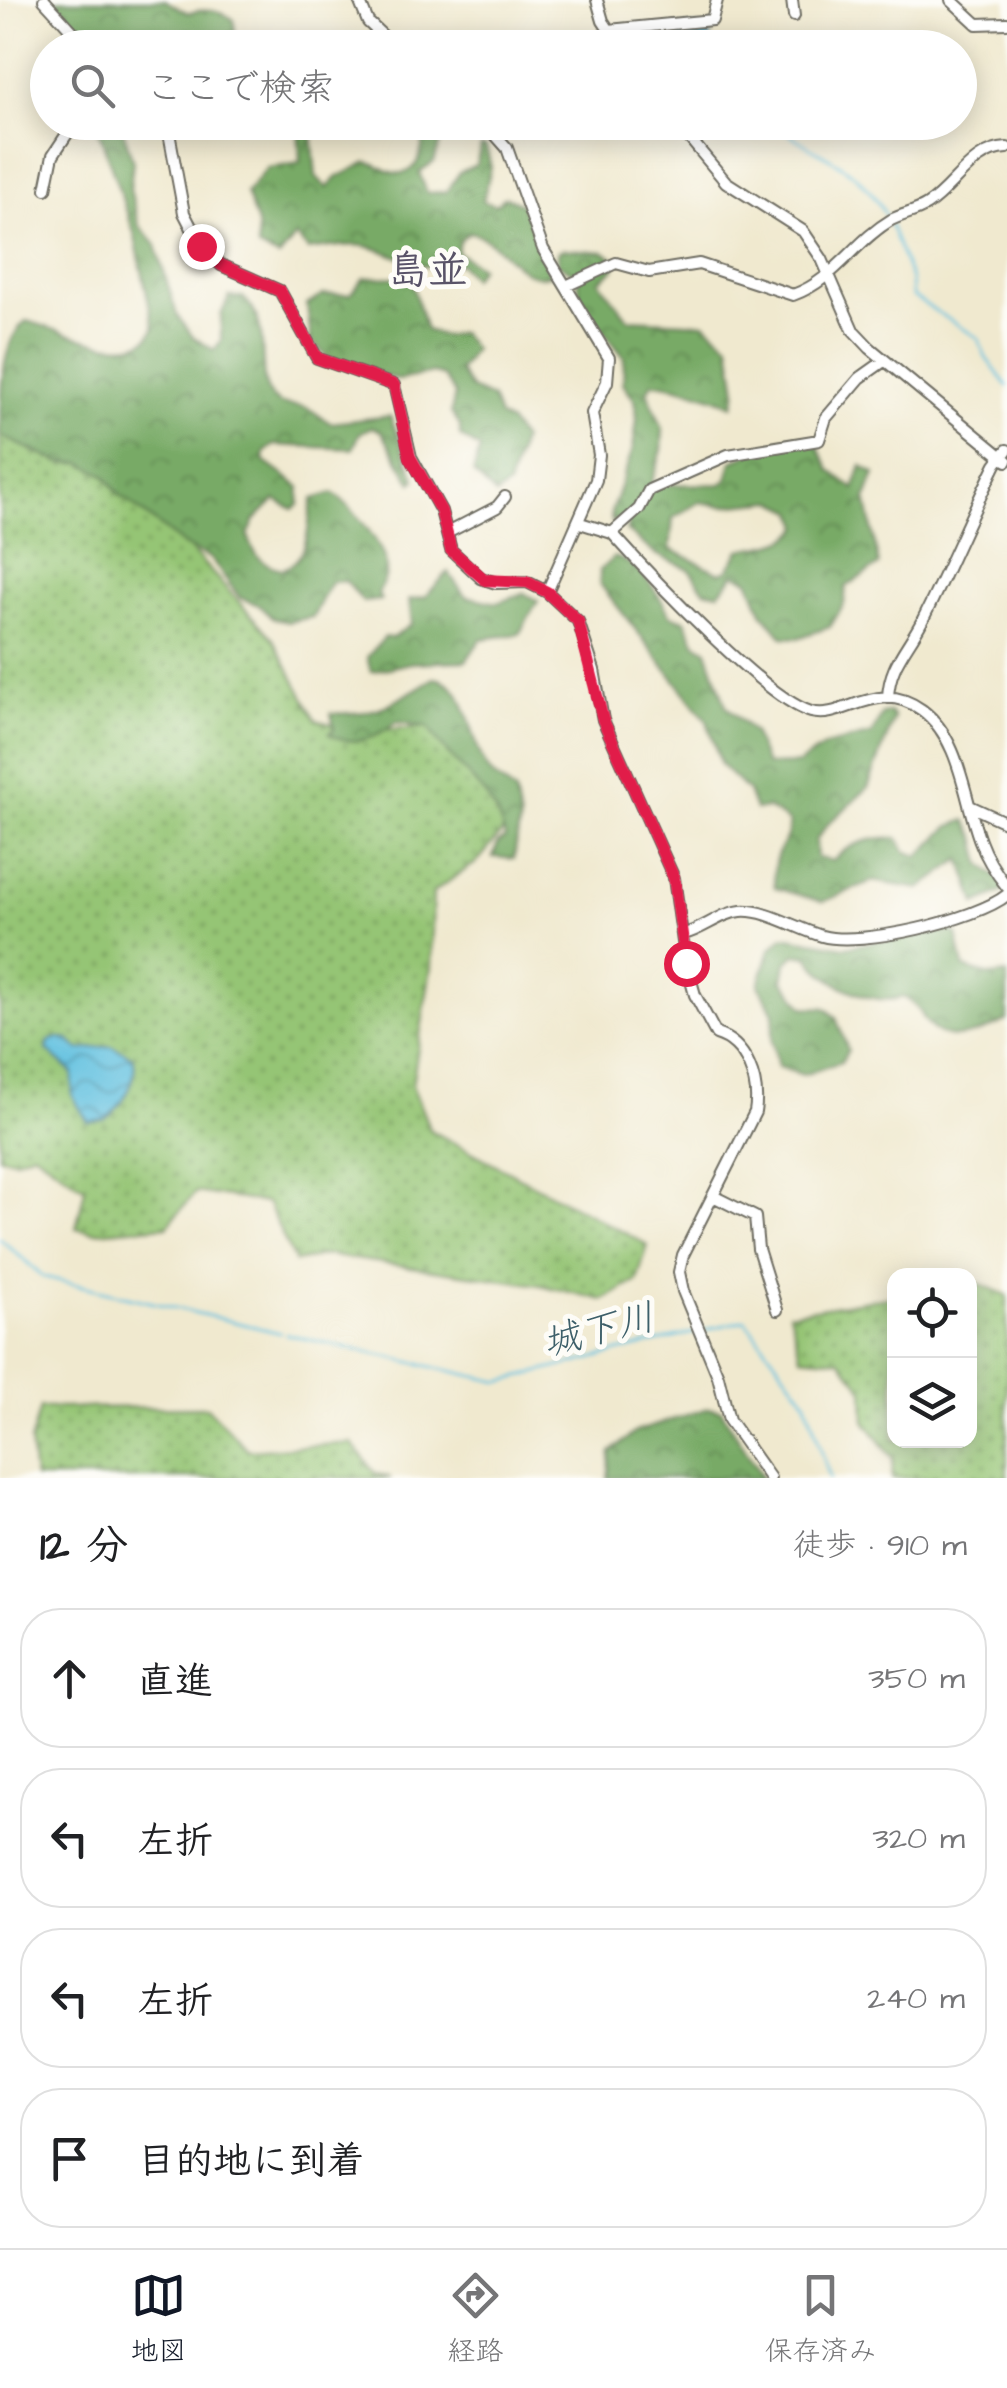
<!DOCTYPE html>
<html lang="ja">
<head>
<meta charset="utf-8">
<style>
  :root { --surface:#fff; --page:#f2f2f2; --text:#202124; --muted:#757577; --line:#e0e0e0; --accent:#111827 }
  body { margin:0; font-family:"Architects Daughter","Klee One",sans-serif; background:var(--page); color:var(--text) }
  .controls { position:absolute; right:30px; bottom:30px; display:grid; overflow:hidden; border-radius:20px; box-shadow:0 5px 25px #0003 }
  .controls button { width:90px; height:90px; display:grid; place-items:center; padding:0; border:0; border-bottom:2px solid var(--line); background:var(--surface); color:var(--text); font:50px sans-serif }
  .stop { position:absolute; width:30px; height:30px; margin:-22px; border:8px solid #e11d48; border-radius:50%; background:#fff }
  .stop.end { background:#e11d48; border-color:#fff; box-shadow:0 2px 10px #0008 }
  .list { margin:0; padding:0; list-style:none }
  h2 { display:flex; justify-content:space-between; align-items:center; height:130px; margin:0; padding:0 40px; font-size:42px }
  h2 small { font-size:32px; font-weight:400; color:var(--muted) }
  .list li { display:grid; grid-template-columns:65px 1fr auto; gap:30px; align-items:center; box-sizing:border-box; height:140px; margin:0 20px 20px; padding:0 20px; border:2px solid var(--line); border-radius:40px }
  .list b { display:block; font-size:38px; white-space:nowrap }
  .list em { font-size:32px; font-style:normal; color:var(--muted) }
  .icon { flex:none; width:55px; height:55px; fill:none; stroke:currentColor; stroke-width:2; stroke-linecap:round; stroke-linejoin:round }
  .map { position:relative; flex:none; width:1007px; height:1478px; overflow:hidden }
  .search { position:absolute; background:var(--surface); box-shadow:0 5px 25px #0003; left:30px; right:30px; top:30px; height:110px; display:flex; align-items:center; gap:25px; box-sizing:border-box; padding:0 35px; border-radius:55px; color:var(--muted); font-size:38px }
  .sheet { height:770px; background:var(--surface) }
  nav { display:flex; justify-content:space-around; align-items:center; box-sizing:border-box; height:140px; border-top:2px solid var(--line); background:var(--surface); font-size:28px; color:var(--muted) }
  nav a { display:grid; justify-items:center; gap:5px }
  nav .on { color:var(--accent) }
  .map>svg:first-child { display:block }
  .grass { fill:url(#grass-dots); stroke:#607850; stroke-width:2.5 }
  .forest { fill:url(#forest-crowns); stroke:#526a48; stroke-width:2.5; fill-rule:evenodd }
  .water { fill:url(#water-waves); stroke:#467686; stroke-width:2.5 }
  .lines { fill:none; stroke-linecap:round; stroke-linejoin:round }
  .stream { stroke:#62c1e0; stroke-width:2.5 }
  .minor-casing { stroke:#706e64; stroke-width:14 }
  .minor { stroke:#fff; stroke-width:10 }
  .route { stroke:#e11d48; stroke-width:12 }
  .labels { text-anchor:middle; dominant-baseline:central; stroke-width:10; stroke-linejoin:round; paint-order:stroke }
  .water-label { font-size:38px; font-style:italic; fill:#3e606a; stroke:#fdfcf7 }
  .quarter-label { font-size:40px; font-weight:bold; fill:#595368; stroke:#fdfcf7 }
</style>
</head>
<body>
<div class="map">
<svg width="1007" height="1478" viewBox="0 0 1007 1478">
  <defs>
    <pattern id="grass-dots" width="8" height="8" patternUnits="userSpaceOnUse" patternTransform="scale(2.5)"><rect width="8" height="8" fill="#95c575"/><path d="M2 2h.1M6 6h.1" fill="none" stroke="#7aa060" stroke-width="1.8" stroke-linecap="round"/></pattern>
    <pattern id="forest-crowns" width="20" height="18" patternUnits="userSpaceOnUse" patternTransform="scale(2.5)"><rect width="20" height="18" fill="#78aa66"/><path d="M2 6a3 3 0 1 1 6 0M12 15a3 3 0 1 1 6 0" fill="none" stroke="#638b54"/></pattern>
    <pattern id="water-waves" width="16" height="10" patternUnits="userSpaceOnUse" patternTransform="scale(2.5)"><rect width="16" height="10" fill="#62c1e0"/><path d="M0 5q4-4 8 0t8 0" fill="none" stroke="#519db6"/></pattern>
  </defs>
  <rect width="100%" height="100%" fill="#fdfcf7"/>
  <filter id="ink" filterUnits="userSpaceOnUse"><feTurbulence type="fractalNoise" baseFrequency=".01" numOctaves="2"/><feDisplacementMap in="SourceGraphic" scale="20" xChannelSelector="R" yChannelSelector="G"/><feConvolveMatrix kernelMatrix="1 2 1 2 8 2 1 2 1" color-interpolation-filters="sRGB"/></filter>
  <filter id="wash" filterUnits="userSpaceOnUse"><feTurbulence type="fractalNoise" baseFrequency=".0048" numOctaves="4" result="noise"/><feDisplacementMap in="SourceGraphic" scale="40" xChannelSelector="R" yChannelSelector="G"/><feGaussianBlur stdDeviation="2.25" result="paint"/><feColorMatrix in="noise" values="0 0 0 0 0 0 0 0 0 0 0 0 0 0 0 0 0 1.4 0 .05"/><feComposite in="paint" operator="in"/></filter>
  <g filter="url(#wash)">
    <rect width="100%" height="100%" fill="#f0e9cf"/>
    <path class="grass" d="M0 421 124 477 273 639 316 720 357 731 444 726 511 822 477 862 433 892 431 968 412 1085 430 1130 648 1245 637 1281 603 1300 540 1285 325 1255 295 1262 267 1203 196 1192 167 1226 94 1232 76 1228 85 1188 33 1152 16 1159 0 1157Z
      M977 1283 1007 1295V1478H892L893 1458 865 1421 864 1390 840 1360 801 1356 789 1313 894 1296V1440H970V1284Z
      M207 1407 248 1450 352 1443 375 1473 391 1478H34L30 1442 40 1408Z"/>
    <path class="forest" d="M57 0H164L189 13C204 8 221 10 234 20L236 44 259 39 261 45 102 47V35L96 30 80 31 56 7Z
      M96 123H121L133 162 130 189 139 225 156 245 177 315 193 337 214 350 221 341V315L229 297H243C277 330 251 377 274 399 283 408 293 404 304 407 313 409 322 419 331 423L390 416 416 480 412 483 381 431 372 427 360 433 353 449 274 445 265 452 264 461 300 487 299 505 293 509 275 500 255 520 248 535C253 554 262 566 283 569 313 557 306 523 313 499L333 493C350 504 389 549 386 572 386 578 381 588 378 594L381 600 363 602 346 581 331 582 313 617 288 622 272 618 259 605 240 598 211 559 184 545 120 495 104 475 82 463H61L0 436C0 398 0 341 26 321 54 326 139 369 154 328L134 233Z
      M298 123H311L316 176 327 188 338 177 367 162C377 163 380 168 389 171 420 183 423 147 425 127L431 123H438L442 136 434 162 419 172 427 193 446 192 460 172 476 165 481 146 486 147 491 167 483 201 495 205 506 197 522 204 550 274C520 287 503 239 469 232L459 241 457 252 480 267 472 279 459 263C424 277 398 252 365 246 347 243 326 248 308 250L296 236 279 257 258 248 257 224 246 193 267 168 300 163Z
      M565 249 604 252 615 259 614 269 599 281 629 319 705 323 730 345 737 390 733 406C725 399 665 382 652 383L647 391 663 429 662 450 651 485 721 484 727 480 732 461 790 437H801L817 445 830 470 854 489 862 466 875 474 866 498 879 565 846 587 844 604 830 627 798 638 783 637 762 612 749 580 735 574 719 593 704 590 689 569 655 554 626 530 629 526 625 517 612 522 611 513 633 449 637 419 635 400 623 383 624 357 580 302 578 276 557 263 558 251ZM774 501 795 511 800 527C787 546 761 545 740 550L728 570 720 573 670 549 673 518 700 502 723 506Z
      M401 277 412 284 426 330 444 336 461 333 474 349 459 371 471 389 492 398 499 417 510 423 522 440 508 486 496 495 473 473 480 449 460 436V426L451 413 455 394 443 376 433 373 398 380 328 358 311 341 307 305 323 295 350 294 364 278Z
      M614 557C641 563 658 594 670 615L685 620 696 643 707 650 726 706 753 732 766 765 798 764 825 746 872 734 882 714 890 712 894 718 868 788 827 825 816 840 817 858 833 861C848 843 875 836 897 838L907 852 919 856 950 826 966 820 976 837 982 864 1005 884 1002 892 976 904 961 859 920 889 872 881 823 902 775 888C769 847 790 848 789 822L768 808 755 810 748 791 721 765 707 721 600 584V570Z
      M448 572 465 596 497 603 524 593 538 601 519 634 481 639 466 661 411 663 371 672 367 657 385 637 392 638 412 624 409 600 425 597Z
      M434 678C473 683 467 744 491 773 497 781 508 785 515 793L520 819 514 859 493 857 498 843 505 838C494 787 452 768 428 727L397 722C375 737 357 749 329 734L334 729 331 713C382 716 392 702 434 678Z
      M945 930 957 934 964 968 990 976 1007 974V1020C983 1033 945 1050 925 1020 918 1008 916 1004 903 997 872 1007 825 983 808 956L795 954 786 963 783 980 804 1007 826 1008 836 1018 848 1050 841 1062 803 1075 778 1067 772 1041 774 1013 759 985 770 949 784 936 845 947Z
      M708 1408 721 1410 763 1478H608L611 1452 635 1432Z"/>
    <path class="water" d="M699 26 711 38 692 47 676 48 667 29Z
      M58 1038 69 1040 79 1050 111 1046 133 1057C140 1078 122 1107 105 1119L88 1122 72 1095 73 1073 47 1050 49 1041Z"/>
    <g class="lines">
      <path class="stream" d="M701 48 707 43 715 48
        M775 122C819 162 854 156 886 216
        M890 225 911 280 912 296 978 338 986 358 1007 386
        M0 1239 44 1277 281 1333
        M705 1330 745 1320 805 1399 830 1478
        M286 1334 500 1382 697 1332"/>
    </g>
  </g>
  <g filter="url(#ink)">
    <g class="lines">
      <g class="minor-casing">
        <path id="minor" d="M44 0 88 48
          M359 0 368 22 396 48
          M597 0 603 21 621 48
          M792 0 794 16
          M951 0 977 24 1007 23
          M609 30 712 20 717 0
          M167 122 184 213 201 246 221 265 280 291 317 358 394 385 411 457 441 511 451 550 481 578 496 583 527 582 547 592 578 621 594 670 603 720 674 878 686 963 695 995 716 1034C747 1043 760 1082 755 1112L683 1255 679 1272 683 1291 718 1376 729 1420 770 1478
          M484 122 507 148 543 249 609 358 607 382 592 413 599 455 596 480 547 592
          M676 122 726 182 803 231 822 259 853 330 870 348 1007 461
          M46 189 53 155 75 122
          M566 286 616 263 649 272 699 264 793 295C835 280 854 242 891 220 903 214 916 212 927 205 954 188 972 149 1007 148
          M580 523 612 533C647 572 766 699 811 712 844 721 877 677 922 710 961 739 964 799 980 841 986 858 996 873 1007 887
          M447 533 497 507 505 497
          M612 533 639 509 649 490 728 455 819 440 826 418 860 378 884 361
          M888 698C889 665 907 650 922 621 948 570 970 516 996 464L1007 450
          M970 806 1007 823
          M684 934C704 929 720 913 741 911 766 909 797 929 822 936 860 947 976 920 1007 895
          M713 1196 755 1217 758 1249 777 1310"/>
      </g>
      <use href="#minor" class="minor"/>
    </g>
  </g>
  <g class="lines" filter="url(#ink)">
    <path class="route" d="M201 246 221 265 280 291 317 358 394 385 410 457 441 511 451 550 485 580 527 582 547 592 578 621 603 720 674 878 686 963"/>
  </g>
  <g class="labels">
    <g class="water-label">
      <text transform="translate(599 1331) rotate(-14)">城下川</text>
    </g>
    <g class="quarter-label">
      <text x="428" y="271">島並</text>
    </g>
  </g>
</svg>
<div class="controls">
<button><svg class="icon" aria-label="locate" viewBox="0 0 24 24"><circle cx="12" cy="12" r="6"/><path d="M12 2v4M12 18v4M2 12h4M18 12h4"/></svg></button>
<button><svg class="icon" aria-label="layers" viewBox="0 0 24 24"><path d="M12 4l9 5-9 5-9-5zM3 14l9 5 9-5"/></svg></button>
</div>
<div class="stop" style="left:686px;top:963px"></div>
<div class="stop end" style="left:201px;top:246px"></div>
<div class="search"><svg class="icon" aria-label="search" viewBox="0 0 24 24"><circle cx="10" cy="10" r="6"/><path d="M15 15l6 6"/></svg>ここで検索</div>
</div>
<section class="sheet">
<h2>12 分<small>徒歩 · 910 m</small></h2>
<ul class="list">
<li><svg class="icon" aria-label="ahead" viewBox="0 0 24 24"><path d="M12 20V5M6 11l6-6 6 6"/></svg><div><b>直進</b></div><em>350 m</em></li>
<li><svg class="icon" aria-label="left" viewBox="0 0 24 24"><path d="M17 20v-9H6M10 6l-5 5 5 5"/></svg><div><b>左折</b></div><em>320 m</em></li>
<li><svg class="icon" aria-label="left" viewBox="0 0 24 24"><path d="M17 20v-9H6M10 6l-5 5 5 5"/></svg><div><b>左折</b></div><em>240 m</em></li>
<li><svg class="icon" aria-label="arrive" viewBox="0 0 24 24"><path d="M6 21V4h12l-3 4 3 4H6"/></svg><div><b>目的地に到着</b></div></li>
</ul>
</section>
<nav>
<a class="on"><svg class="icon" aria-label="map" viewBox="0 0 24 24"><path d="M3 6l6-2 6 2 6-2v14l-6 2-6-2-6 2zM9 4v14M15 6v14"/></svg>地図</a>
<a><svg class="icon" aria-label="directions" viewBox="0 0 24 24"><path d="M12 3l9 9-9 9-9-9zM9 14v-3h6M13 9l2 2-2 2"/></svg>経路</a>
<a><svg class="icon" aria-label="saved" viewBox="0 0 24 24"><path d="M7 4h10v16l-5-4-5 4z"/></svg>保存済み</a>
</nav>
</body>
</html>
